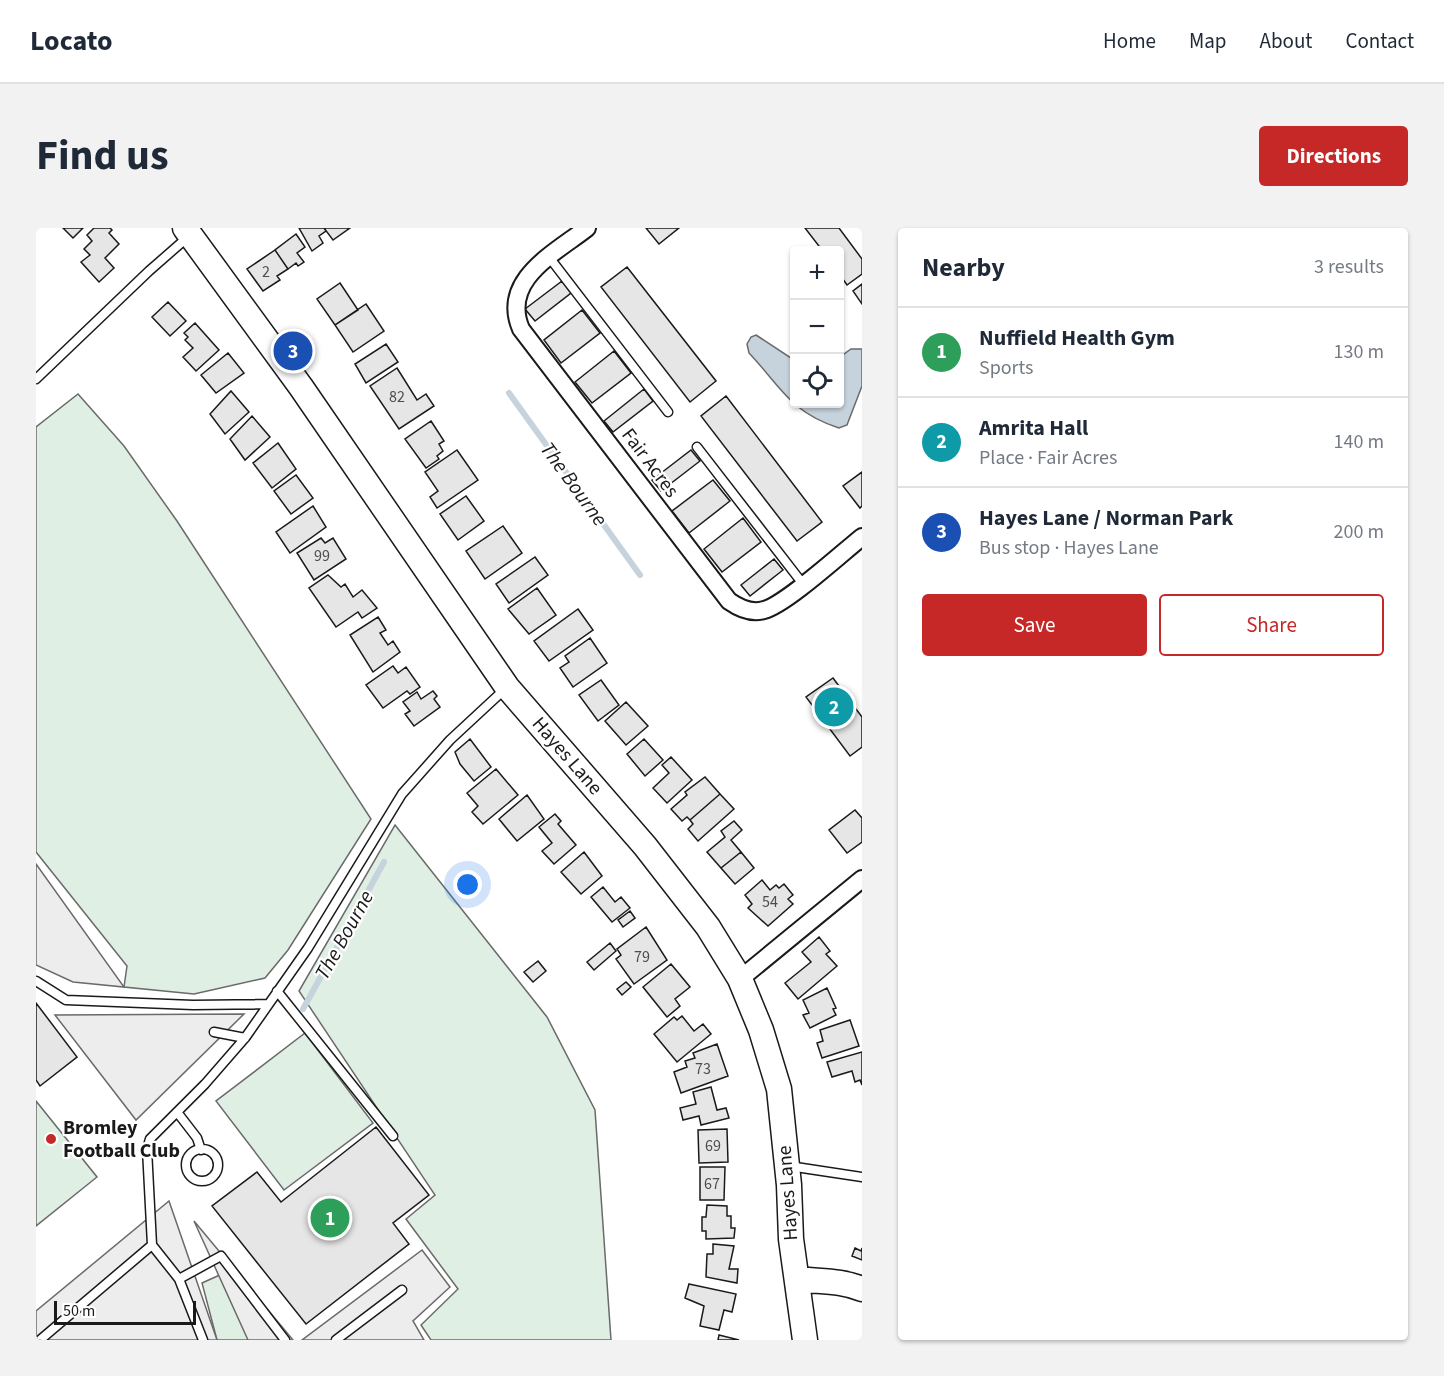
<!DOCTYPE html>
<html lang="en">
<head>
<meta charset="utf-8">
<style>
  :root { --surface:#fff; --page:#f2f2f3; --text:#1f2937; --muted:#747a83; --line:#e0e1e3; --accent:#c62828 }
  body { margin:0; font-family:"Source Sans 3",sans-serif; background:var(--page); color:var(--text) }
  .controls { position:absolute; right:18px; top:18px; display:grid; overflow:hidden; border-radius:6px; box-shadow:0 2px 4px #0004 }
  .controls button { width:54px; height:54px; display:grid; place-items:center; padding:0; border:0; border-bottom:2px solid var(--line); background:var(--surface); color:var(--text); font:30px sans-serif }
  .scale { position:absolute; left:18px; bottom:15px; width:142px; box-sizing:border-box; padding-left:6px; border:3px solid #1a1a1a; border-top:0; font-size:16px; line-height:21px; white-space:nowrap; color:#1a1a1a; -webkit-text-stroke:4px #fff; paint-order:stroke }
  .you { position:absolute; left:432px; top:657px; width:21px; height:21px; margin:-15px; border:4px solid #fff; border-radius:50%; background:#1a73e8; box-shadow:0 0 0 9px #1a73e833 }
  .badge { display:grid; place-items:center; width:39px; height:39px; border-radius:50%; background:var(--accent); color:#fff; font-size:20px; font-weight:700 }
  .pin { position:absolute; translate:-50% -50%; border:3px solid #fff; box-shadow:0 2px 6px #0006 }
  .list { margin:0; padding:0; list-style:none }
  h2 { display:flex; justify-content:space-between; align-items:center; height:78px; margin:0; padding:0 24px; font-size:26px }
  h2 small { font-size:20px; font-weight:400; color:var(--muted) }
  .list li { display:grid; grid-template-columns:39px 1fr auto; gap:18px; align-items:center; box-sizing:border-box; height:90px; padding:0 24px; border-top:2px solid var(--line) }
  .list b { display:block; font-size:22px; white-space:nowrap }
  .list p { margin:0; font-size:20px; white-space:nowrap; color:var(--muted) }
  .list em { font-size:20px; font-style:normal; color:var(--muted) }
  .actions { display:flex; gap:12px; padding:18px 24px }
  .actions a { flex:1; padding:14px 0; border:2px solid var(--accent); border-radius:6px; text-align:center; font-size:21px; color:var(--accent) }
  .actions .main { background:var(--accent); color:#fff }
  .icon { flex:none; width:33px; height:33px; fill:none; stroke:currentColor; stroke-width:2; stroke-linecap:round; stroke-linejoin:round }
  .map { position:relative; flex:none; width:826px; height:1112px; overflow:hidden; border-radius:6px }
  header { display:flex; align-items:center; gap:36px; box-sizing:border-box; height:84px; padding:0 30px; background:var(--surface); border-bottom:2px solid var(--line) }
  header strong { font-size:28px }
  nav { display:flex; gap:33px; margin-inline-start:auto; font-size:21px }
  .intro { display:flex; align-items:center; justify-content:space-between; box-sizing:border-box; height:144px; padding:0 36px }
  h1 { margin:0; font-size:42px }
  .button { padding:15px 27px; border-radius:6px; background:var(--accent); color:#fff; font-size:21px; font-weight:700 }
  main { display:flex; gap:36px; padding:0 36px }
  aside { flex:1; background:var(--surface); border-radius:6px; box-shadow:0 2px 4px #0004 }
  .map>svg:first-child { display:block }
  .green { fill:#e0efe3; stroke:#6a6a6a; stroke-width:1.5 }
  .parking { fill:#ededed; stroke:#6a6a6a; stroke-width:1.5 }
  .water { fill:#c6d2dc; stroke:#6a6a6a; stroke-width:1.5 }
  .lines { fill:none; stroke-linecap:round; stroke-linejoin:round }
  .stream { stroke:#c6d2dc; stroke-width:6 }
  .building { fill:#e6e6e6; stroke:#1a1a1a; stroke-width:1.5 }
  .lane-casing { stroke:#1a1a1a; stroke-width:11 }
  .street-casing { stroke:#1a1a1a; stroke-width:20 }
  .secondary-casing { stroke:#1a1a1a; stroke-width:27 }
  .lane { stroke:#fff; stroke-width:8 }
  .street { stroke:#fff; stroke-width:16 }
  .secondary { stroke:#fff; stroke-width:24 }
  .poi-dot { fill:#c62828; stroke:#fff; stroke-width:2 }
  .labels { text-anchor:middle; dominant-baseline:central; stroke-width:4.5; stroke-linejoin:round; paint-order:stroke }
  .number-label { font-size:16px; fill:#4d4d4d }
  .street-label { font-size:20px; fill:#1a1a1a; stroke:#fff }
  .poi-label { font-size:20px; font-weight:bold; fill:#1a1a1a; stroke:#fff; text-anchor:start }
  .water-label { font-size:21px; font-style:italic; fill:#1a1a1a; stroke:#fff }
</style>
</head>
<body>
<header>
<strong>Locato</strong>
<nav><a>Home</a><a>Map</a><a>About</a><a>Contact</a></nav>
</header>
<div class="intro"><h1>Find us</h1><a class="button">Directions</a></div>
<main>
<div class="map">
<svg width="826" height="1112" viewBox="0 0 826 1112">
  <rect width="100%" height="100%" fill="#fff"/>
  <path class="green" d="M42 166 88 218 141 293 335 591 252 722 229 750 158 766 88 759 91 738 0 624V199Z
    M359 597 511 789 559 882 575 1112H395L385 1097 422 1061 370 991 399 967 263 763Z
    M269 805 337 895 248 962 180 873Z
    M0 873 61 949 0 998Z
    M186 1046 239 1112H181L166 1055Z"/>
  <path class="parking" d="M0 636 88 759 37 754 0 737Z
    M208 786 100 892 19 787Z
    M133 973 181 1112H0V1083Z
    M158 993 257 1112H212Z
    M386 1022 414 1059 377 1093 388 1112H266Z"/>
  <path class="water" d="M720 107 758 132V176H804V129L815 121H826V158L811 197 803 200C754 184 746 160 713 125L711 116 715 109Z"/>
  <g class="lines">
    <path class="stream" d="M473 165 604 347
      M267 781 348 634"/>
  </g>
  <path class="building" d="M27 0H47L37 10Z
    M58 0H74L76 2 73 5 83 16 69 30 78 40 63 54 45 34 54 27 48 21 56 13 51 7Z
    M263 0H288L290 3 283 8 287 15 276 23Z
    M288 0H314L297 12Z
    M610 0H643L623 16Z
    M769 0H803L826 31V46L811 57 804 47V22H786Z
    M260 6 269 19 261 25 268 34 262 38 260 35 252 41 239 22Z
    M239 22 252 41 241 48 244 52 227 63 211 41Z
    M591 39 680 153 654 174 565 59Z
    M526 53 535 65 499 93 489 81Z
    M304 55 322 82 299 97 281 71Z
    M826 56V76L817 63Z
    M132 74 150 93 134 108 116 89Z
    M330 76 348 103 317 124 299 97Z
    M546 82 564 105 525 135 508 112Z
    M159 95 183 122 160 143 147 129 157 120 149 112 152 109 148 105Z
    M350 116 362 134 330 155 319 136Z
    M578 123 595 145 556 175 539 154Z
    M192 125 208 145 180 165 165 147Z
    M361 140 381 172 390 166 398 178 363 201 334 158Z
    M608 161 617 173 577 204 568 193Z
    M195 163 213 184 189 206 174 186Z
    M690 168 786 294 761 313 665 188Z
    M216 188 234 209 209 232 194 211Z
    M395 193 408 213 403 216 407 223 401 228 403 231 390 240 369 211Z
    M242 215 260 241 236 260 217 235Z
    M421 222 442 252 401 280 394 269 402 263 389 244Z
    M655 222 664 233 625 263 616 252Z
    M826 244V278L824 280 807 258Z
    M260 247 277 270 255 286 238 263Z
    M677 252 694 273 653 305 636 283Z
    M430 268 448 293 422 312 404 286Z
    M277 278 290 299 254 325 240 304Z
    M707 290 725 314 686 344 668 321Z
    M467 298 486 325 449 351 430 323Z
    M285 310 289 315 297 310 310 331 278 352 261 325Z
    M499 329 512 347 473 375 460 356Z
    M738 331 747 342 714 368 705 357Z
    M292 347 305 359 309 356 317 369 326 362 341 380 326 390 322 384 300 399 273 360Z
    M501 360 520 387 493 406 472 381Z
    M542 381 557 402 513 433 498 413Z
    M342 389 350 402 344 405 352 417 357 413 364 424 337 444 314 407Z
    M554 410 571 435 537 459 524 440 533 434 529 428Z
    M357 438 362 445 370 439 384 459 374 466 371 463 347 480 330 457Z
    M797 450 826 489V519L814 528 770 469Z
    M565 452 583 477 562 493 543 467Z
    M397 463 401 468 398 471 404 479 378 498 369 486 374 483 367 474 381 464 385 471Z
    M590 474 612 498 590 517 569 493Z
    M434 511 455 539 438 553 424 536 419 524Z
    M608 511 627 532 609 548 591 526Z
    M635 529 656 552 631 575 617 560 633 545 626 537Z
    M460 541 482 567 447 596 436 584 442 578 431 565Z
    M669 549 684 566 654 592 651 589 646 593 635 581 651 567 649 564Z
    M684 566 698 581 662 613 652 601 657 596 654 592Z
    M491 567 508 591 481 613 463 591Z
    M819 582 826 590V614L811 625 793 602Z
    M519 586 525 593 522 596 540 617 518 636 506 623 516 615 503 599Z
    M698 593 706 602 695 612 705 624 685 640 671 624 689 609 685 603Z
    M548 624 566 648 545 666 525 644Z
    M705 624 718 640 699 656 685 640Z
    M726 652 734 662 740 657 743 660 748 656 757 667 752 671 757 676 732 698 712 680 716 676 709 667Z
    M567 659 579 674 585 669 594 680 576 694 555 669Z
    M594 683 599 690 587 699 582 692Z
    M610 699 631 732 598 756 580 731 585 727 581 721Z
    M783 709 794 723 790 726 801 738 762 771 749 755 775 734 766 724Z
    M574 715 580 723 558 742 551 734Z
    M502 733 510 743 497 754 488 744Z
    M635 736 654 759 639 771 644 778 631 789 607 759Z
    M590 754 595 759 586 767 581 761Z
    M791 760 800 780 797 781 800 787 774 800 767 787 773 785 767 772Z
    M0 775 41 829 4 858 0 852Z
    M646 788 658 803 667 796 675 806 641 834 618 806 638 789 641 792Z
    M814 792 823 818 786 830 781 815 787 813 784 802Z
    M681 816 692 848 645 865 638 844 651 839 649 833 659 830 657 825Z
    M826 824V857L824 852 819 854 816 843 796 849 791 834Z
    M675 859 681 882 690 880 693 890 665 897 663 888 647 892 644 880 660 876 657 864Z
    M340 899 393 967 357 995 373 1016 270 1096 176 978 221 944 245 974Z
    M691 901 692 934 663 935 662 902Z
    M664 939H689L688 972H664Z
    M671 977 691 978V988H695V1000H699L698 1010 670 1011V1003H666V989H670Z
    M677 1016 698 1018 693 1041H702L701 1055 670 1049 671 1026H677Z
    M819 1020 825 1023 826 1020V1032L816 1028Z
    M653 1056 700 1066 696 1084 688 1082 683 1102 664 1098 668 1078 649 1070Z
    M683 1107 703 1112H682Z"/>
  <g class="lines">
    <g class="lane-casing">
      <path id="lane" d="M513 29 632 184
        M0 151 113 43 153 8
        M661 219 767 356
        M0 753 30 772 157 777 231 776
        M241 763 357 908
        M178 804 209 810
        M141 884 161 910 165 922
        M150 937a16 16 0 1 1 32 0a16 16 0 1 1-32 0Z
        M753 938 826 949
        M143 1051 185 1028 249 1112
        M4 1112 116 1017
        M167 1112 143 1051 116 1017 111 921 114 911 169 856 209 810 272 720 366 566 414 512 469 461
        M300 1112 366 1062"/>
    </g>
    <g class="street-casing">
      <path id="street" d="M551 0C519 25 464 52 485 101L693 373C703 380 715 386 728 382 749 377 806 325 826 309
        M704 751 826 651"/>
    </g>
    <g class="secondary-casing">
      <path id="secondary" d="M149 0 265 159 471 459 609 618 672 699 704 751 725 802 743 861 753 957 755 1011 769 1112
        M761 1051C784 1054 804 1052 826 1061"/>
    </g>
    <use href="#lane" class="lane"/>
    <use href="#street" class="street"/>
    <use href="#secondary" class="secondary"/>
  </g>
  <circle class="poi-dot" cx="15" cy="911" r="6"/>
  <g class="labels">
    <g class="number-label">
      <text x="230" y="44">2</text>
      <text x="361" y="169">82</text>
      <text x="286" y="328">99</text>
      <text x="734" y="674">54</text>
      <text x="606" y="729">79</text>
      <text x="667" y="841">73</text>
      <text x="677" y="918">69</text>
      <text x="676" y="956">67</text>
    </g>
    <g class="street-label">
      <text transform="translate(614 235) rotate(53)">Fair Acres</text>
      <text transform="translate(531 528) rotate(49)">Hayes Lane</text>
      <text transform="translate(752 965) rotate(-94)">Hayes Lane</text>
    </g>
    <g class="poi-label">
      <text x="27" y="900">Bromley<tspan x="27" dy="23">Football Club</tspan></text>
    </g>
    <g class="water-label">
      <text transform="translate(538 256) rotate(54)">The Bourne</text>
      <text transform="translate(308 707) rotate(-61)">The Bourne</text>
    </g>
  </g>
</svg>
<div class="controls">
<button>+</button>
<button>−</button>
<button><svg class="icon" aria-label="locate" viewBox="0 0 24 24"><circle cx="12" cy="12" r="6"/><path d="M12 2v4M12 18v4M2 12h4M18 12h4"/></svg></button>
</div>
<div class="scale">50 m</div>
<div class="you"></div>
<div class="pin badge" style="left:294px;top:990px;background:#2e9e5b">1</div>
<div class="pin badge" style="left:798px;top:479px;background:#0f9aa8">2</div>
<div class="pin badge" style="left:257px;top:123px;background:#1a4fb4">3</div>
</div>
<aside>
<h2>Nearby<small>3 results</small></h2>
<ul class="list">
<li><span class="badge" style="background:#2e9e5b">1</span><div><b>Nuffield Health Gym</b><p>Sports</p></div><em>130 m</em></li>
<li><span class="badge" style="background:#0f9aa8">2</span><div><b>Amrita Hall</b><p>Place · Fair Acres</p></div><em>140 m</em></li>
<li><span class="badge" style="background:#1a4fb4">3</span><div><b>Hayes Lane / Norman Park</b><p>Bus stop · Hayes Lane</p></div><em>200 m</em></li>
</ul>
<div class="actions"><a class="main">Save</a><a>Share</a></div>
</aside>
</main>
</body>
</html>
